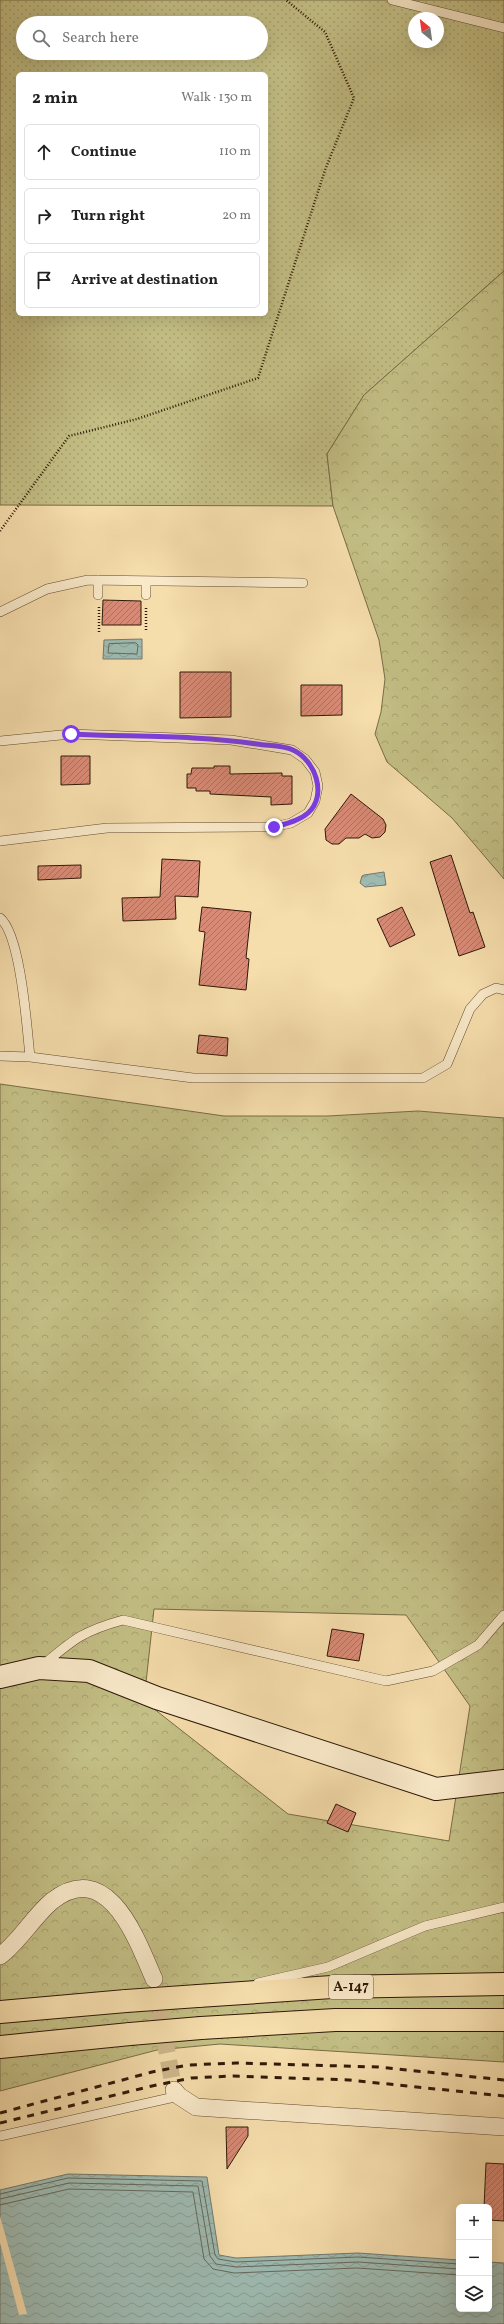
<!DOCTYPE html>
<html lang="en">
<head>
<meta charset="utf-8">
<style>
  :root { --surface:#fff; --page:#f2f2f2; --text:#222; --muted:#767676; --line:#e0e0e0 }
  body { margin:0; font-family:Vollkorn,serif; background:var(--page); color:var(--text) }
  .controls { position:absolute; right:12px; bottom:12px; display:grid; overflow:hidden; border-radius:6px; box-shadow:0 4px 16px #0002 }
  .controls button { width:36px; height:36px; display:grid; place-items:center; padding:0; border:0; border-bottom:1px solid var(--line); background:var(--surface); color:var(--text); font:20px sans-serif }
  .compass { position:absolute; left:408px; top:12px; width:36px; height:36px; border-radius:50%; background:var(--surface); box-shadow:0 4px 16px #0002; rotate:331deg }
  .stop { position:absolute; width:12px; height:12px; margin:-9px; border:3px solid #7c3aed; border-radius:50%; background:#fff }
  .stop.end { background:#7c3aed; border-color:#fff; box-shadow:0 1px 4px #0008 }
  .list { margin:0; padding:0; list-style:none }
  h2 { display:flex; justify-content:space-between; align-items:center; height:52px; margin:0; padding:0 16px; font-size:17px }
  h2 small { font-size:13px; font-weight:400; color:var(--muted) }
  .list li { display:grid; grid-template-columns:26px 1fr auto; gap:12px; align-items:center; box-sizing:border-box; height:56px; margin:0 8px 8px; padding:0 8px; border:1px solid var(--line); border-radius:6px }
  .list b { display:block; font-size:15px; white-space:nowrap }
  .list em { font-size:13px; font-style:normal; color:var(--muted) }
  .icon { flex:none; width:22px; height:22px; fill:none; stroke:currentColor; stroke-width:2; stroke-linecap:round; stroke-linejoin:round }
  .map { position:relative; flex:none; width:504px; height:2324px; overflow:hidden }
  .search { position:absolute; background:var(--surface); box-shadow:0 4px 16px #0002; left:16px; top:16px; width:252px; height:44px; display:flex; align-items:center; gap:10px; box-sizing:border-box; padding:0 14px; border-radius:22px; color:var(--muted); font-size:15px }
  .panel { position:absolute; background:var(--surface); box-shadow:0 4px 16px #0002; left:16px; top:72px; width:252px; height:244px; border-radius:6px }
  .map>svg:first-child { display:block }
  .grass { fill:url(#grass-dots); stroke:#796c46; fill-rule:evenodd }
  .forest { fill:url(#forest-crowns); stroke:#796c46; fill-rule:evenodd }
  .water { fill:url(#water-waves); stroke:#72796d }
  .pier { fill:#f6ddac }
  .lines { fill:none; stroke-linecap:round; stroke-linejoin:round }
  .shore { stroke:#66695c; stroke-width:1 }
  .building { fill:url(#building-hatch); stroke:#2f1807 }
  .street-tunnel { stroke:#ceb68b; stroke-width:17; stroke-dasharray:17 8; stroke-linecap:butt }
  .lane-casing { stroke:#614930; stroke-width:10 }
  .street-casing { stroke:#614930; stroke-width:18 }
  .secondary-casing { stroke:#2f1807; stroke-width:24 }
  .highway-casing { stroke:#2f1807; stroke-width:24 }
  .path { stroke:#2f1807; stroke-width:2.5; stroke-dasharray:1 2; stroke-linecap:butt }
  .lane { stroke:#f9e9c9; stroke-width:9 }
  .street { stroke:#f9e9c9; stroke-width:17 }
  .secondary { stroke:#f9e9c9; stroke-width:22 }
  .highway { stroke:#f6ddac; stroke-width:22 }
  .rail { stroke:#2f1807; stroke-width:3; stroke-dasharray:7 7; stroke-linecap:butt }
  .highway-bridge-casing { stroke:#2f1807; stroke-width:24; stroke-linecap:butt }
  .highway-bridge { stroke:#f6ddac; stroke-width:22 }
  .route { stroke:#7c3aed; stroke-width:5 }
  .labels { text-anchor:middle; dominant-baseline:central; stroke-width:3.5; stroke-linejoin:round; paint-order:stroke }
  .shield { fill:#f9e9c9; stroke:#6c5741; stroke-width:1 }
  .shield-label { font-size:14px; font-weight:bold; fill:#2f1807 }
</style>
</head>
<body>
<div class="map">
<svg width="504" height="2324" viewBox="0 0 504 2324">
  <defs>
    <pattern id="grass-dots" width="8" height="8" patternUnits="userSpaceOnUse"><rect width="8" height="8" fill="#c3bf85"/><path d="M2 2h.1M6 6h.1" fill="none" stroke="#a8a371" stroke-width="1.8" stroke-linecap="round"/></pattern>
    <pattern id="forest-crowns" width="20" height="18" patternUnits="userSpaceOnUse"><rect width="20" height="18" fill="#c3bf85"/><path d="M2 6a3 3 0 1 1 6 0M12 15a3 3 0 1 1 6 0" fill="none" stroke="#a8a371"/></pattern>
    <pattern id="water-waves" width="16" height="10" patternUnits="userSpaceOnUse"><rect width="16" height="10" fill="#9ebab1"/><path d="M0 5q4-4 8 0t8 0" fill="none" stroke="#889f97"/></pattern>
    <pattern id="building-hatch" width="6" height="6" patternUnits="userSpaceOnUse"><rect width="6" height="6" fill="#d88a76"/><path d="M-1 1l2-2M0 6l6-6M5 7l2-2" fill="none" stroke="#b0705f"/></pattern>
  </defs>
  <rect width="100%" height="100%" fill="#f6ddac"/>
  <filter id="stains"><feTurbulence type="fractalNoise" baseFrequency=".005" numOctaves="4"/><feColorMatrix values="0 0 0 0 .2 0 0 0 0 .09 0 0 0 0 .02 0 0 0 .5 -.17"/></filter>
  <radialGradient id="worn" r=".72"><stop offset=".6" stop-color="#630" stop-opacity="0"/><stop offset="1" stop-color="#630" stop-opacity=".3"/></radialGradient>
  <path class="grass" d="M0 0H504V271L364 395 327 454 333 506 0 505ZM414 18H438V42H414ZM23 23H261V53H23ZM18 74H266V314H18Z"/>
  <path class="forest" d="M504 271V879L452 818 387 762 375 734 381 712 385 679 379 640 333 506 327 454 364 395Z
    M0 1084 224 1116H328L418 1111 504 1118V2062L220 2044 157 2050 0 2091ZM154 1609 406 1615 470 1706 449 1841 288 1814 144 1701Z"/>
  <path class="water" d="M142 639V659H103L104 640Z
    M384 872 386 885 365 887 360 883 362 876 364 875Z
    M68 2174 207 2177 219 2255 236 2258 358 2253 459 2260V2309H489V2262L504 2263V2324H0V2190Z"/>
  <path class="pier" d="M0 2216 27 2314 19 2315 0 2243Z"/>
  <g class="lines">
    <path class="shore" d="M136 643 138 645 137 654 108 653 109 644Z
      M0 2194 68 2178 202 2181 215 2255 218 2259 236 2262 358 2257 459 2264
      M0 2199 69 2183 198 2186 210 2256 216 2264 236 2267 358 2262 459 2269
      M0 2205 69 2189 193 2192 204 2259 213 2269 234 2273 357 2268 459 2275"/>
  </g>
  <path class="building" d="M103 600 141 601V625H102Z
    M180 672H231V717L180 718Z
    M301 685H342V715L301 716Z
    M61 756H90V784L61 785Z
    M214 766H230V774L282 773V776H292V804L271 805V797L210 794V791H196V788H187V774H191L192 768H214Z
    M351 794 383 819 386 825 385 832 380 837 372 838 365 834 359 838H346L339 844H332L326 840 325 829Z
    M451 855 470 913 473 912 485 947 459 956 430 862Z
    M162 859 200 861 198 897 175 896 176 919 123 921 122 898 160 897Z
    M81 865V878L38 880V866Z
    M202 907 251 912 246 958 249 959 246 990 199 985 205 932 199 931Z
    M402 907 415 935 390 947 377 919Z
    M199 1035 228 1038 227 1056 197 1053Z
    M332 1629 364 1634 359 1661 327 1656Z
    M336 1804 356 1813 348 1832 327 1823Z
    M226 2127H248V2136L227 2169Z
    M486 2163 504 2164V2221L489 2220V2207H484Z"/>
  <g class="lines">
    <path class="street-tunnel" d="M155 1987 174 2090"/>
    <g class="lane-casing">
      <path id="lane" d="M392 0 504 28
        M146 581V595
        M98 595V580
        M0 612 47 589 88 580 303 583
        M0 741 71 734 231 740 292 750 305 759 315 772 318 786 315 801 308 813 291 823 274 827 107 828 0 841
        M0 918C21 935 27 1029 30 1057
        M0 1056 30 1057 193 1078H423L447 1064 470 1009 483 994 496 988 504 990
        M43 1665C74 1639 83 1631 123 1620L386 1681 433 1671 478 1645 504 1615
        M258 1983 328 1967 425 1926 504 1907
        M0 2136 179 2096"/>
    </g>
    <g class="street-casing">
      <path id="street" d="M0 1956C20 1941 33 1917 52 1901 108 1857 137 1940 154 1979
        M174 2090 179 2096 196 2107 504 2127"/>
    </g>
    <g class="secondary-casing">
      <path id="secondary" d="M0 1677 39 1668 89 1671 157 1698 436 1789 504 1781"/>
    </g>
    <g class="highway-casing">
      <path id="highway" d="M198 1996 332 1987 504 1984
        M0 2012 126 2001
        M201 2028 335 2020H504
        M0 2047 130 2034"/>
    </g>
    <path class="path" d="M0 531 69 436 137 419 258 378 325 170 354 98 325 32 286 0
      M99 607V634
      M146 608V631"/>
    <use href="#lane" class="lane"/>
    <use href="#street" class="street"/>
    <use href="#secondary" class="secondary"/>
    <use href="#highway" class="highway"/>
    <path class="rail" d="M0 2113 152 2072 188 2065 237 2063 378 2067 504 2080
      M0 2123 152 2086 191 2078 233 2076 349 2080 504 2096"/>
    <g class="highway-bridge-casing">
      <path id="highway-bridge" d="M126 2001 198 1996
        M130 2034 201 2028"/>
    </g>
    <use href="#highway-bridge" class="highway-bridge"/>
  </g>
  <g class="lines">
    <path class="route" d="M71 734C132 737 196 735 257 744 268 746 282 745 293 750 315 760 328 795 308 813 299 821 285 824 274 827"/>
  </g>
  <g class="labels">
    <rect class="shield" x="329" y="1975" width="44" height="24" rx="3"/>
    <g class="shield-label">
      <text x="351" y="1987">А-147</text>
    </g>
  </g>
  <rect width="100%" height="100%" filter="url(#stains)"/>
  <rect width="100%" height="100%" fill="url(#worn)"/>
</svg>
<div class="controls">
<button>+</button>
<button>−</button>
<button><svg class="icon" aria-label="layers" viewBox="0 0 24 24"><path d="M12 4l9 5-9 5-9-5zM3 14l9 5 9-5"/></svg></button>
</div>
<svg class="compass" viewBox="-18 -18 36 36"><path d="M0-13l5 13h-10z" fill="#e53935"/><path d="M0 13l5-13h-10z" fill="#767676"/></svg>
<div class="stop" style="left:71px;top:734px"></div>
<div class="stop end" style="left:274px;top:827px"></div>
<div class="search"><svg class="icon" aria-label="search" viewBox="0 0 24 24"><circle cx="10" cy="10" r="6"/><path d="M15 15l6 6"/></svg>Search here</div>
<section class="panel">
<h2>2 min<small>Walk · 130 m</small></h2>
<ul class="list">
<li><svg class="icon" aria-label="ahead" viewBox="0 0 24 24"><path d="M12 20V5M6 11l6-6 6 6"/></svg><div><b>Continue</b></div><em>110 m</em></li>
<li><svg class="icon" aria-label="right" viewBox="0 0 24 24"><path d="M7 20v-9h11M14 6l5 5-5 5"/></svg><div><b>Turn right</b></div><em>20 m</em></li>
<li><svg class="icon" aria-label="arrive" viewBox="0 0 24 24"><path d="M6 21V4h12l-3 4 3 4H6"/></svg><div><b>Arrive at destination</b></div></li>
</ul>
</section>
</div>
</body>
</html>
